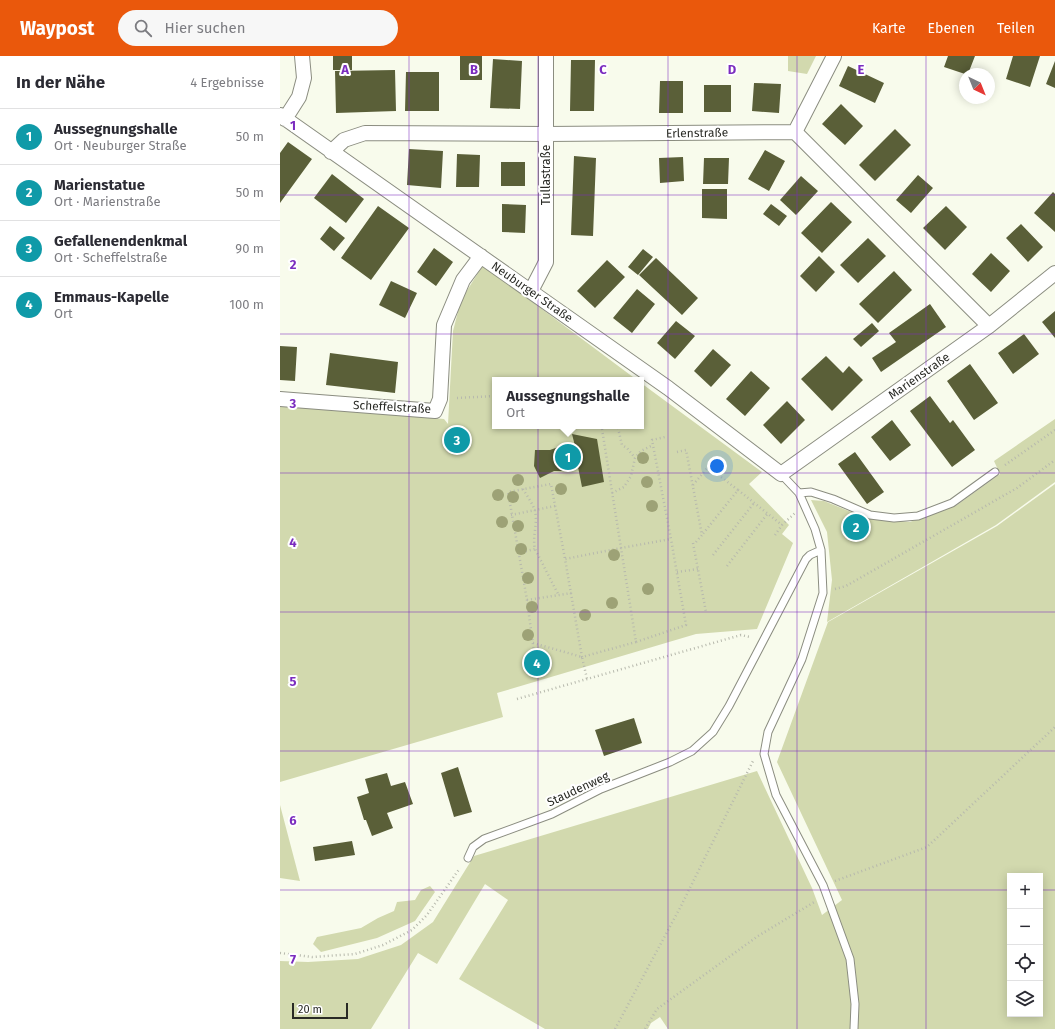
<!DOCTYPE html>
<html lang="de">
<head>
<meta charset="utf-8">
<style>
  :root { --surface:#fff; --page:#f7f7f7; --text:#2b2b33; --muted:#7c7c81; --line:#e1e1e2; --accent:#ea580c }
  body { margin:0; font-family:"Fira Sans",sans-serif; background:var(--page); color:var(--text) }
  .controls { position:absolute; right:12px; bottom:12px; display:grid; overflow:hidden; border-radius:0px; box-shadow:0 2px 10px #0003 }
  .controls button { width:36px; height:36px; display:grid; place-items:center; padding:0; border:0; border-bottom:1px solid var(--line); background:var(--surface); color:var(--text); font:20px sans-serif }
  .compass { position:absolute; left:679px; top:12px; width:36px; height:36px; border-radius:50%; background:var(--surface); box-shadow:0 2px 10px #0003; rotate:137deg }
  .scale { position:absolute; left:12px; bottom:10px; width:56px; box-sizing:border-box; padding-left:4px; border:2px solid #292a25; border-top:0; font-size:11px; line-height:14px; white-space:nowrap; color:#292a25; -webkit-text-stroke:3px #fff; paint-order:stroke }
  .you { position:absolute; left:437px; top:410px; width:14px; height:14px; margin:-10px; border:3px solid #fff; border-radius:50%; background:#1a73e8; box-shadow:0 0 0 6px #1a73e833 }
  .badge { display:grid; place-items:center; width:26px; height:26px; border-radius:50%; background:var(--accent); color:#fff; font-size:13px; font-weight:700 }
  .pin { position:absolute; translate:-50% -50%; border:2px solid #fff; box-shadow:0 1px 4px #0006 }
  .popup { position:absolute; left:212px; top:321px; width:152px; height:52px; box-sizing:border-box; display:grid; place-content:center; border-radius:0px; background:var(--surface); filter:drop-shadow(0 1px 3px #0005); font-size:13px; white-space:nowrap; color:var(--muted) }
  .popup b { font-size:15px; color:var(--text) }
  .popup::after { content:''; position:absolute; left:50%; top:100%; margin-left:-8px; border:8px solid transparent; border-top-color:var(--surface) }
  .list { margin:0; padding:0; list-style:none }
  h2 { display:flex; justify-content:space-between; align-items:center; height:52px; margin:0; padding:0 16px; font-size:17px }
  h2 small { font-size:13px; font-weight:400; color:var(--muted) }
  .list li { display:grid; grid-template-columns:26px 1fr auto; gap:12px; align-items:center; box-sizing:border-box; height:56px; padding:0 16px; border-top:1px solid var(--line) }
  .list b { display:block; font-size:15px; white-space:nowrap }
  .list p { margin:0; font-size:13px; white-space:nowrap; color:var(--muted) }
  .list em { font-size:13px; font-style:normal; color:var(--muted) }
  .icon { flex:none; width:22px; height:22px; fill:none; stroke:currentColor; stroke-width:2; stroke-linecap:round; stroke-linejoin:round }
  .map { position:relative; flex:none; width:775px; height:973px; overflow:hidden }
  header { display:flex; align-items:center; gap:24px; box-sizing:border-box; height:56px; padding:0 20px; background:var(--accent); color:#fff }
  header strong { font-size:19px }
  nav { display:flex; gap:22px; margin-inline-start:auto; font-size:14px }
  .search { width:280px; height:36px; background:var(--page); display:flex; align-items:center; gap:10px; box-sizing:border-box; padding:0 14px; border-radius:22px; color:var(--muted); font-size:15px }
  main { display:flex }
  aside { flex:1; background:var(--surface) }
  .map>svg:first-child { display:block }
  .green { fill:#d2d9ae; fill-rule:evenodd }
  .building { fill:#5a5f38 }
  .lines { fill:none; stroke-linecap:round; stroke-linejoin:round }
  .lane-casing { stroke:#8b8d80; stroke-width:9 }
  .street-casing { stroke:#8b8d80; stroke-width:16 }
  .path { stroke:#b7b9ad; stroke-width:2.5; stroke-dasharray:1 3; stroke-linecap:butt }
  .lane { stroke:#fff; stroke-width:7 }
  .street { stroke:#fff; stroke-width:14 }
  .tree { fill:#9da276 }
  .grid { fill:none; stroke:#7b2cbf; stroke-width:1; stroke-opacity:0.55 }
  .labels { text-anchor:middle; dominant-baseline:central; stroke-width:4; stroke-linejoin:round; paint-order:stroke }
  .street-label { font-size:12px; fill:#292a25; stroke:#fff }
  .grid-label { font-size:13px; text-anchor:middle; font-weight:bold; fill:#7b2cbf; stroke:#fff; stroke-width:4; stroke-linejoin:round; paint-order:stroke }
</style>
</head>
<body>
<header>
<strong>Waypost</strong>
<div class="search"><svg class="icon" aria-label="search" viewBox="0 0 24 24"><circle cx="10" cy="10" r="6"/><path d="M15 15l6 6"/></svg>Hier suchen</div>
<nav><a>Karte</a><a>Ebenen</a><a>Teilen</a></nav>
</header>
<main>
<aside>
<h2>In der Nähe<small>4 Ergebnisse</small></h2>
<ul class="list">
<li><span class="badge" style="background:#0f9aa8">1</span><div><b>Aussegnungshalle</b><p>Ort · Neuburger Straße</p></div><em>50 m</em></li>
<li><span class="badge" style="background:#0f9aa8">2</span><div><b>Marienstatue</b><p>Ort · Marienstraße</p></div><em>50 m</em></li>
<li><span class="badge" style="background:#0f9aa8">3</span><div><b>Gefallenendenkmal</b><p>Ort · Scheffelstraße</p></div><em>90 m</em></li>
<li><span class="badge" style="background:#0f9aa8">4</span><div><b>Emmaus-Kapelle</b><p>Ort</p></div><em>100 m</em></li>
</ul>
</aside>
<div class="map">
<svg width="775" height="973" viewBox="0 0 775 973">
  <rect width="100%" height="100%" fill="#f8fbec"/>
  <path class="green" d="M508 0H536L527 18 508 15Z
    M203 209 357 324H215V370H361V327L482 416 469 428 509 469 502 478 513 487 477 573 416 578 217 637 223 661 0 726V350L164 363 168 368 173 275 181 244Z
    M775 363V426L716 469 547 566 552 524 547 476 531 444 544 445 586 462 630 466 677 449 720 418 714 405Z
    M775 428V973H388L380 961 371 967 368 973H265L179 923 228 844 205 828 157 908 138 897 91 973H0V905L28 906 78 903 121 889 153 866 194 800 477 715 532 832 542 859 562 844 497 706 548 566 717 470ZM730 820H760V958H730Z
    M0 749 20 825 0 822Z
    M150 830 155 836 135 865 97 882 41 896 33 888 37 881 81 872 98 862 114 855 117 846 135 844 141 834Z"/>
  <path class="building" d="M53 0H72V14H53Z
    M180 0H202V24H180Z
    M668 0H695L688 18H685L664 11Z
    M733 0H760L750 31 726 23Z
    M213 3 242 5 240 53 210 52Z
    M291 4H315L314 55H290Z
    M775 5V32L766 28Z
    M568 10 604 27 595 47 559 30Z
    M115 14 116 55 56 57 55 15Z
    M126 16H159V55H125Z
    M380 25H403V57H379Z
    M474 27 501 28 499 57 472 55Z
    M424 29H451V56H424Z
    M561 48 583 70 565 89 542 68Z
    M615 73 631 89 595 125 579 109Z
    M8 86 32 103 0 147V97Z
    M129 93 163 95 161 132 127 129Z
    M485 94 505 105 489 135 468 123Z
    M177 98 200 99 199 131H176Z
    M294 100 316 102 313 180 291 179Z
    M403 101 404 125 380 127 379 102Z
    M424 102H449L448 128H423Z
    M221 106H245V130H221Z
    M52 118 84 143 66 167 34 142Z
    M638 119 653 132 631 157 616 144Z
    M521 120 538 135 516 159 500 144Z
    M422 133H447V163L422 162Z
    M773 136 775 138V176L754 157Z
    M551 146 572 166 542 197 521 177Z
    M222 148 246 149 245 177 222 176Z
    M491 148 507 160 499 170 483 158Z
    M98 150 129 172 91 224 61 202Z
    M666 150 687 171 665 194 643 172Z
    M741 168 763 191 748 206 726 182Z
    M50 170 65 182 54 195 40 183Z
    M588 182 606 200 578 227 560 209Z
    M154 192 173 206 156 230 137 216Z
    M363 193 373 201 358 219 348 211Z
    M711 197 730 215 711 236 692 218Z
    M539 200 555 216 536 236 520 220Z
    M376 202 418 242 402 259 359 219Z
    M327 204 345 221 315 252 297 235Z
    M614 215 632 234 598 267 579 248Z
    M111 225 137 237 125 262 99 249Z
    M357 233 375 248 352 277 333 262Z
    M650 248 666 271 601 316 592 302 616 286 609 277Z
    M775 255V282L762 266Z
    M396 265 415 280 395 303 377 287Z
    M592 267 599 275 581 291 573 283Z
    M744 278 759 298 733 318 718 297Z
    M0 290 17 291 15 325 0 324Z
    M433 293 451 309 431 331 414 315Z
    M50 297 118 306 115 337 46 329Z
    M546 300 563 317 569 310 583 324 552 355 521 323Z
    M690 308 718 347 694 364 667 325Z
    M471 315 490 332 465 360 446 343Z
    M650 340 670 367 673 364 695 394 672 411 630 355Z
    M507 345 525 364 501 388 483 369Z
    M612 364 631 389 610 405 591 381Z
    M292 378 317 383 324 426 302 431 298 411 291 415H274L260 422 254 410 255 394H270L284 389 295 390Z
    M575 396 604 436 587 448 558 408Z
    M261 594 266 616 253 619 248 597Z
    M354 662 362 687 324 700 315 674Z
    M178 711 192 756 174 761 161 717Z
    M107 717 111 730 125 726 133 748 107 757 113 772 92 780 86 764H84L77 741 89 737 85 723Z
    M72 785 75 799 35 805 33 791Z"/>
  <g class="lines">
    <g class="lane-casing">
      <path id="lane" d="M501 418 519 437 535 473 541 494 543 537 522 603 488 676 484 698 496 739 543 829 570 903 575 948 574 973
        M519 437 531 436 553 443 590 459 614 462 638 460 672 447 715 416
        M188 802 193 791 204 783 272 758 321 733 390 706 412 695 433 676 449 650 526 503 530 499 541 494"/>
    </g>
    <g class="street-casing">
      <path id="street" d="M0 59 388 332 501 418 709 270 775 217
        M5 63 19 41 24 22 22 0
        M515 76 554 0
        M51 96 64 84 85 77 266 78 515 76 709 270
        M251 235 266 206V0
        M0 343 155 355 160 343 164 269 183 224 201 200"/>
    </g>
    <path class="path" d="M177 342 215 340
      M338 372 342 389 347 392 355 402
      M322 373 341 492 391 483 372 384 385 381
      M397 396 406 394 407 399 422 479 416 486
      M725 409 775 374
      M413 429 428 411 458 434 422 479
      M243 433C247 440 253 448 255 455 258 468 252 480 255 493L278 538
      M458 434 502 469
      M332 437 344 431 351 420 355 402 361 395 373 389
      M231 459 275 450
      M495 479 502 469 515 457
      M413 487 426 556
      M238 497 255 493
      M433 499 474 447
      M447 510 488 457
      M397 516 418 513
      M555 533 566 530 737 432 775 404
      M247 544 292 537
      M356 586 302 601 285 503 341 492 356 586 406 569 391 483
      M253 587 302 601 307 623
      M254 596 247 544 228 436 271 428 285 503
      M237 643 461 579 470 581
      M555 825 647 791 775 671
      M0 897 32 901 75 898 103 889 132 874 147 859 180 812
      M335 973 401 850 473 705
      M365 973 377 953 478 880 536 845"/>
    <use href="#lane" class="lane"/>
    <use href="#street" class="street"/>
  </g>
  <g class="tree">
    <circle cx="363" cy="402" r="6"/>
    <circle cx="238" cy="424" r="6"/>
    <circle cx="367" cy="426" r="6"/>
    <circle cx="281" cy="433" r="6"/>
    <circle cx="218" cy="439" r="6"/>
    <circle cx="233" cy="441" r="6"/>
    <circle cx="372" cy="450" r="6"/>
    <circle cx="222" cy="466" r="6"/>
    <circle cx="238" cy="470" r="6"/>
    <circle cx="241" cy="493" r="6"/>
    <circle cx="334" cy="499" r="6"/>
    <circle cx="248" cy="522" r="6"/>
    <circle cx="368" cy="533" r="6"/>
    <circle cx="332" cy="547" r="6"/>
    <circle cx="252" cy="551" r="6"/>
    <circle cx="305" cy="559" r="6"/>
    <circle cx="248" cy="579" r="6"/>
  </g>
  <path class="grid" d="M129 0V973M258 0V973M388 0V973M517 0V973M646 0V973M0 139H775M0 278H775M0 417H775M0 556H775M0 695H775M0 834H730M760 834H775"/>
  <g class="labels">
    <g class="street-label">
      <text transform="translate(417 77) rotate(-1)">Erlenstraße</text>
      <text transform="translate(266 119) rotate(-90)">Tullastraße</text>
      <text transform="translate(252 236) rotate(35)">Neuburger Straße</text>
      <text transform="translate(639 320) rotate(-35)">Marienstraße</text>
      <text transform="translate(112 351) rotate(3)">Scheffelstraße</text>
      <text transform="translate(298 733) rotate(-25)">Staudenweg</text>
    </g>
  </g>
  <g class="grid-label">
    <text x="65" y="18">A</text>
    <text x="194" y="18">B</text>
    <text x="323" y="18">C</text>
    <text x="452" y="18">D</text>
    <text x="581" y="18">E</text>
    <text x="13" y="74">1</text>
    <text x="13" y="213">2</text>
    <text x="13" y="352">3</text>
    <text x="13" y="491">4</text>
    <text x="13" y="630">5</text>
    <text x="13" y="769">6</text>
    <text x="13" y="908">7</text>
  </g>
</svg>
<div class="controls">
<button>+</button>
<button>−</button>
<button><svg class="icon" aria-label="locate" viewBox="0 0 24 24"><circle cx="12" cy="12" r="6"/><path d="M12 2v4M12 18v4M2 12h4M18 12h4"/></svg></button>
<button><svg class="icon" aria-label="layers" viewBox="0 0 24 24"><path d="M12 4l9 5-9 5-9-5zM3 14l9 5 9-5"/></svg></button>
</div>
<svg class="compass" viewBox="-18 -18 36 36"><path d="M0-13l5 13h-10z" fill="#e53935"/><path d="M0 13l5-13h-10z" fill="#7c7c81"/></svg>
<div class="scale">20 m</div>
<div class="you"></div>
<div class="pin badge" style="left:288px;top:401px;background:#0f9aa8">1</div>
<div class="popup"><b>Aussegnungshalle</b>Ort</div>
<div class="pin badge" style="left:576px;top:471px;background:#0f9aa8">2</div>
<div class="pin badge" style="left:177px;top:384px;background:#0f9aa8">3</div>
<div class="pin badge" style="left:257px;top:607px;background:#0f9aa8">4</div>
</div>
</main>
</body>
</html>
